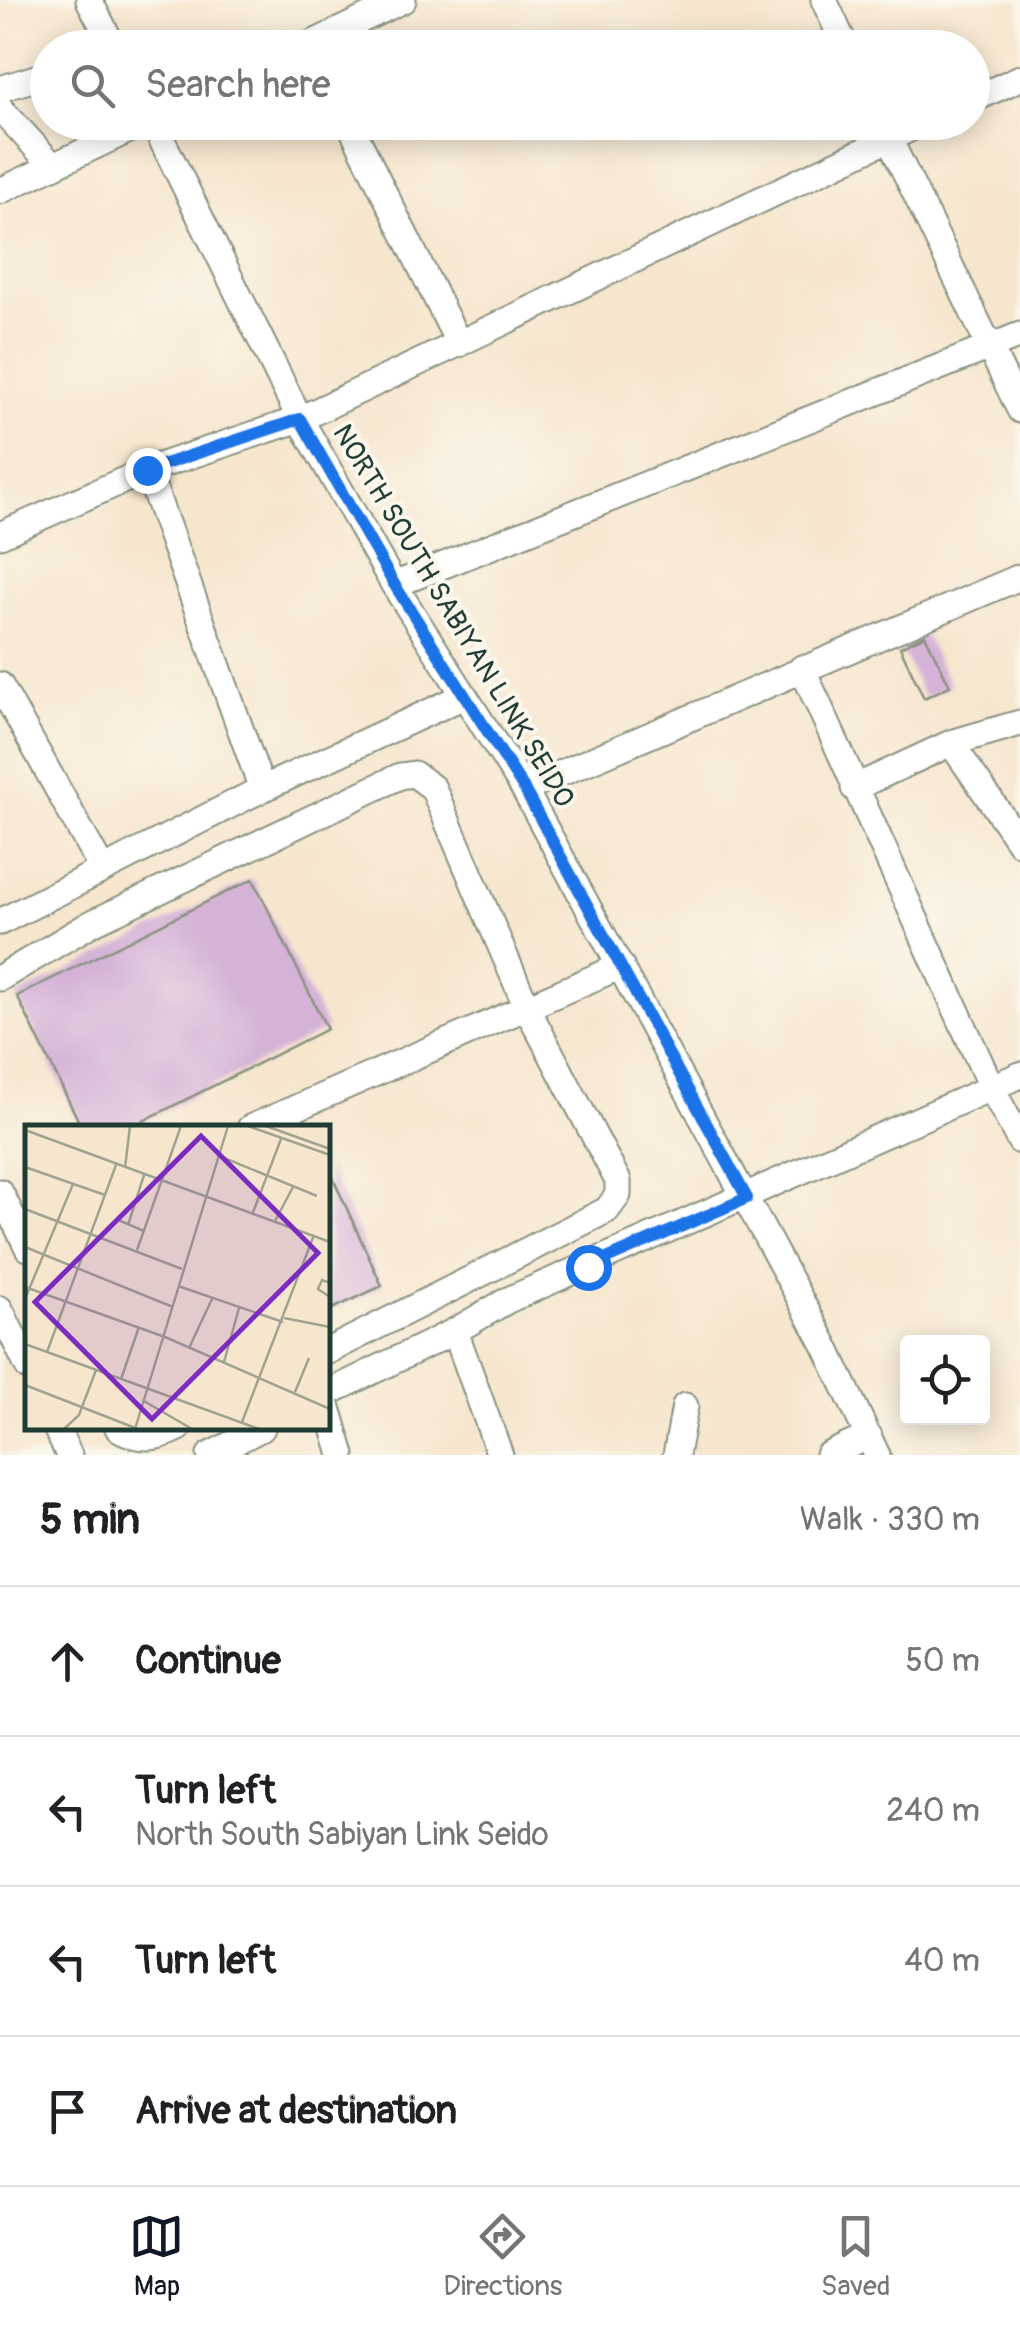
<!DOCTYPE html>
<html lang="en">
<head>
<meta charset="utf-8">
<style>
  :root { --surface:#fff; --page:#f6f6f6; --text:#202124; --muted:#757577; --line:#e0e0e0; --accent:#111827 }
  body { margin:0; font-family:Pangolin,sans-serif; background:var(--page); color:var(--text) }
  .controls { position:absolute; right:30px; bottom:30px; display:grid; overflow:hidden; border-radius:10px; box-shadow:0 5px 25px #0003 }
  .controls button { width:90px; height:90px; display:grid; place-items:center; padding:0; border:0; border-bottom:2px solid var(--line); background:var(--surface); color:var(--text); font:50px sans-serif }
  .stop { position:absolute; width:30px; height:30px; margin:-22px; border:8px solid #1a73e8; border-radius:50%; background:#fff }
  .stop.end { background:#1a73e8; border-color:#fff; box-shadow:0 2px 10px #0008 }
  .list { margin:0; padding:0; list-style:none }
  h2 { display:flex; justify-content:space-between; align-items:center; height:130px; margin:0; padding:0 40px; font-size:42px }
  h2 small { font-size:32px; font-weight:400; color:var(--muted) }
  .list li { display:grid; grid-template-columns:65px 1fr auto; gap:30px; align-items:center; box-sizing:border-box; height:150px; padding:0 40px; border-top:2px solid var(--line) }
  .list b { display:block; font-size:38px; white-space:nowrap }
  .list p { margin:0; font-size:32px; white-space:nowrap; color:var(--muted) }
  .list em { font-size:32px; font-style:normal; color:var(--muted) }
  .icon { flex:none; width:55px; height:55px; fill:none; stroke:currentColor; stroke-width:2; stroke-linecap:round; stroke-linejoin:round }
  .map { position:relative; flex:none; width:1020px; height:1455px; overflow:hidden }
  .search { position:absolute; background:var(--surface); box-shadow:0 5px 25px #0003; left:30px; right:30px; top:30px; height:110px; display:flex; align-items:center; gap:25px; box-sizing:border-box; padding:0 35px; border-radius:55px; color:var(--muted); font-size:38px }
  .sheet { height:730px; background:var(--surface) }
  nav { display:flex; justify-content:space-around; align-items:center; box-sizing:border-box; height:140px; border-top:2px solid var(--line); background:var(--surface); font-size:28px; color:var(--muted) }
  nav a { display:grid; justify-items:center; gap:5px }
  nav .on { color:var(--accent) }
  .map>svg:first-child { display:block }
  .building { fill:#d5b2d7 }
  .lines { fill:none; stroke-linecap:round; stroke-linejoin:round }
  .minor-casing { stroke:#8a9281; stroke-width:29 }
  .minor { stroke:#fff; stroke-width:25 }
  .route { stroke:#1a73e8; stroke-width:12 }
  .labels { text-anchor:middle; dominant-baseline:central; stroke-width:8; stroke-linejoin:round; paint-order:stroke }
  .street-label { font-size:28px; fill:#1f3d34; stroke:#fbf7ec }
  .inset-road { fill:none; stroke:#a0a290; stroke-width:2.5 }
  .view { fill:#7b2cbf; fill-opacity:0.15; stroke:#7b2cbf; stroke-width:5 }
  .inset-edge { fill:none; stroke:#1f3d34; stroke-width:5 }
</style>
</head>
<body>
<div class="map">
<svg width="1020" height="1455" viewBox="0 0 1020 1455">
  <rect width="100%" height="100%" fill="#fbf7ec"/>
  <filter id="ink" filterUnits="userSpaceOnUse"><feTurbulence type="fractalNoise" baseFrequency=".01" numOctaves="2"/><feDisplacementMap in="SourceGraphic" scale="20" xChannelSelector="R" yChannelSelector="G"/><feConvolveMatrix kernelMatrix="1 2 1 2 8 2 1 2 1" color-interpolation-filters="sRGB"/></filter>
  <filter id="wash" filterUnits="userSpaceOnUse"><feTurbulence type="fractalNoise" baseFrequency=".0048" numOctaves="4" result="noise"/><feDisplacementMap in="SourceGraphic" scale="40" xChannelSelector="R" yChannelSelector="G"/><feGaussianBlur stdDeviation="2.25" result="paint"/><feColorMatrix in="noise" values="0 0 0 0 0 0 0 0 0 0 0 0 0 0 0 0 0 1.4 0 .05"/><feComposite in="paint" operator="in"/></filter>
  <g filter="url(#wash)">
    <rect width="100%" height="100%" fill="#f6e6ce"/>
    <g id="blocks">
      <path class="building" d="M925 635 950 686 924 698 900 647Z
        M253 879 327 1029 129 1128H82L17 996Z
        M328 1167 382 1286 328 1311Z"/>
    </g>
  </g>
  <g filter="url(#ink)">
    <use href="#blocks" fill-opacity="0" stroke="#8a9281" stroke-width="2.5"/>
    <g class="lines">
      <g class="minor-casing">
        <path id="minor" d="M89 0 114 48
          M824 0 846 48
          M303 48 403 0
          M0 89 48 74
          M972 100 1020 78
          M0 108 53 166
          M153 122 300 419 394 585 524 789 825 1345 877 1455
          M349 122 459 344
          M881 122 1020 410
          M0 191 146 122
          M147 470 262 789
          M0 535 147 470 300 419 924 122
          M394 585 1020 335
          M802 668 992 1089 1020 1141
          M0 685 102 869
          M951 743 1020 843
          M854 788 951 743 1020 723
          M524 789 1020 577
          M0 922 262 789 464 696
          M0 978 92 923 400 776 414 774 433 788 528 1010 618 1181V1195L607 1210 328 1351
          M250 1128 621 966
          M0 1192 28 1248
          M0 1309 28 1367
          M455 1331 500 1455
          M328 1393 455 1331 508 1300 1020 1075
          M328 1408 342 1455
          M56 1428 69 1455
          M118 1428C140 1441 157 1439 179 1428
          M210 1455 262 1428
          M676 1455 685 1406
          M828 1455 869 1436"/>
      </g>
      <use href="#minor" class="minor"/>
    </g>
  </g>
  <g class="lines" filter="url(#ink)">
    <path class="route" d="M147 470 300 419 394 584 524 789 747 1198 588 1267"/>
  </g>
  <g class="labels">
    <g class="street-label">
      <text transform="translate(453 616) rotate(59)">NORTH SOUTH SABIYAN LINK SEIDO</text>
    </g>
  </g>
  <g transform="translate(25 1125)">
    <rect width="305" height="305" fill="#f6e6ce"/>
    <path class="inset-road" d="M223 1 305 30M241 1 305 24M0 5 305 117M192 30 292 71M0 42 80 70M100 43 105 1M0 84 157 144M227 90 256 14M91 94 119 106M249 98 269 60M103 100 119 50M0 122 148 182M112 125 156 1M305 158 297 155 293 164 305 172M153 161 258 197M0 162 140 212 305 284M0 174 48 59M259 193 305 202M0 219 234 304M164 223 187 174M22 227 91 40M199 237 214 183M96 254 114 202M0 260 113 304M270 267 284 233M119 276 167 304M217 297 289 110M39 304 54 290 71 245M110 304 203 1"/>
    <path class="view" d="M176 11 293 128 127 294 10 177Z"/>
    <rect width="305" height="305" class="inset-edge"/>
  </g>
</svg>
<div class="controls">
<button><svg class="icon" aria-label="locate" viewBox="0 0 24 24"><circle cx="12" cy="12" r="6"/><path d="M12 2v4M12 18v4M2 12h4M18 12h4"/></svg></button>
</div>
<div class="stop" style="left:588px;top:1267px"></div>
<div class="stop end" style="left:147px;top:470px"></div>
<div class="search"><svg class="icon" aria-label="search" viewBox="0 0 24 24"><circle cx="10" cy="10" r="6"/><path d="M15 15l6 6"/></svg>Search here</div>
</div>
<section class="sheet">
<h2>5 min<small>Walk · 330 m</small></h2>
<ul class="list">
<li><svg class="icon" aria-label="ahead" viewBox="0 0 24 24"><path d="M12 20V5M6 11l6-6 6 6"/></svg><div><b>Continue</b></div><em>50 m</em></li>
<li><svg class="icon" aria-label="left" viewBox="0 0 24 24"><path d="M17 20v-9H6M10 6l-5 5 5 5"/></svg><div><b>Turn left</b><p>North South Sabiyan Link Seido</p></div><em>240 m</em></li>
<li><svg class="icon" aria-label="left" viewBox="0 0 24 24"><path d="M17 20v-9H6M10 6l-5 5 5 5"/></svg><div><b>Turn left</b></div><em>40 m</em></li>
<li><svg class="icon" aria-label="arrive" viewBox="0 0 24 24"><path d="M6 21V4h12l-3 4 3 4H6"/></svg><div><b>Arrive at destination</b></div></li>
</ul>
</section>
<nav>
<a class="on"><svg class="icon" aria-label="map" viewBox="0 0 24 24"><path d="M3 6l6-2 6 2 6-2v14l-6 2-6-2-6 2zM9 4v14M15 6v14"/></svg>Map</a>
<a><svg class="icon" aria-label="directions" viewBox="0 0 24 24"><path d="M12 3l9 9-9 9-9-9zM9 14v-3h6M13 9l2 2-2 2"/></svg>Directions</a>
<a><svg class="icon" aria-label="saved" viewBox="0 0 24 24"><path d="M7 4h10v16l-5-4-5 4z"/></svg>Saved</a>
</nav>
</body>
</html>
